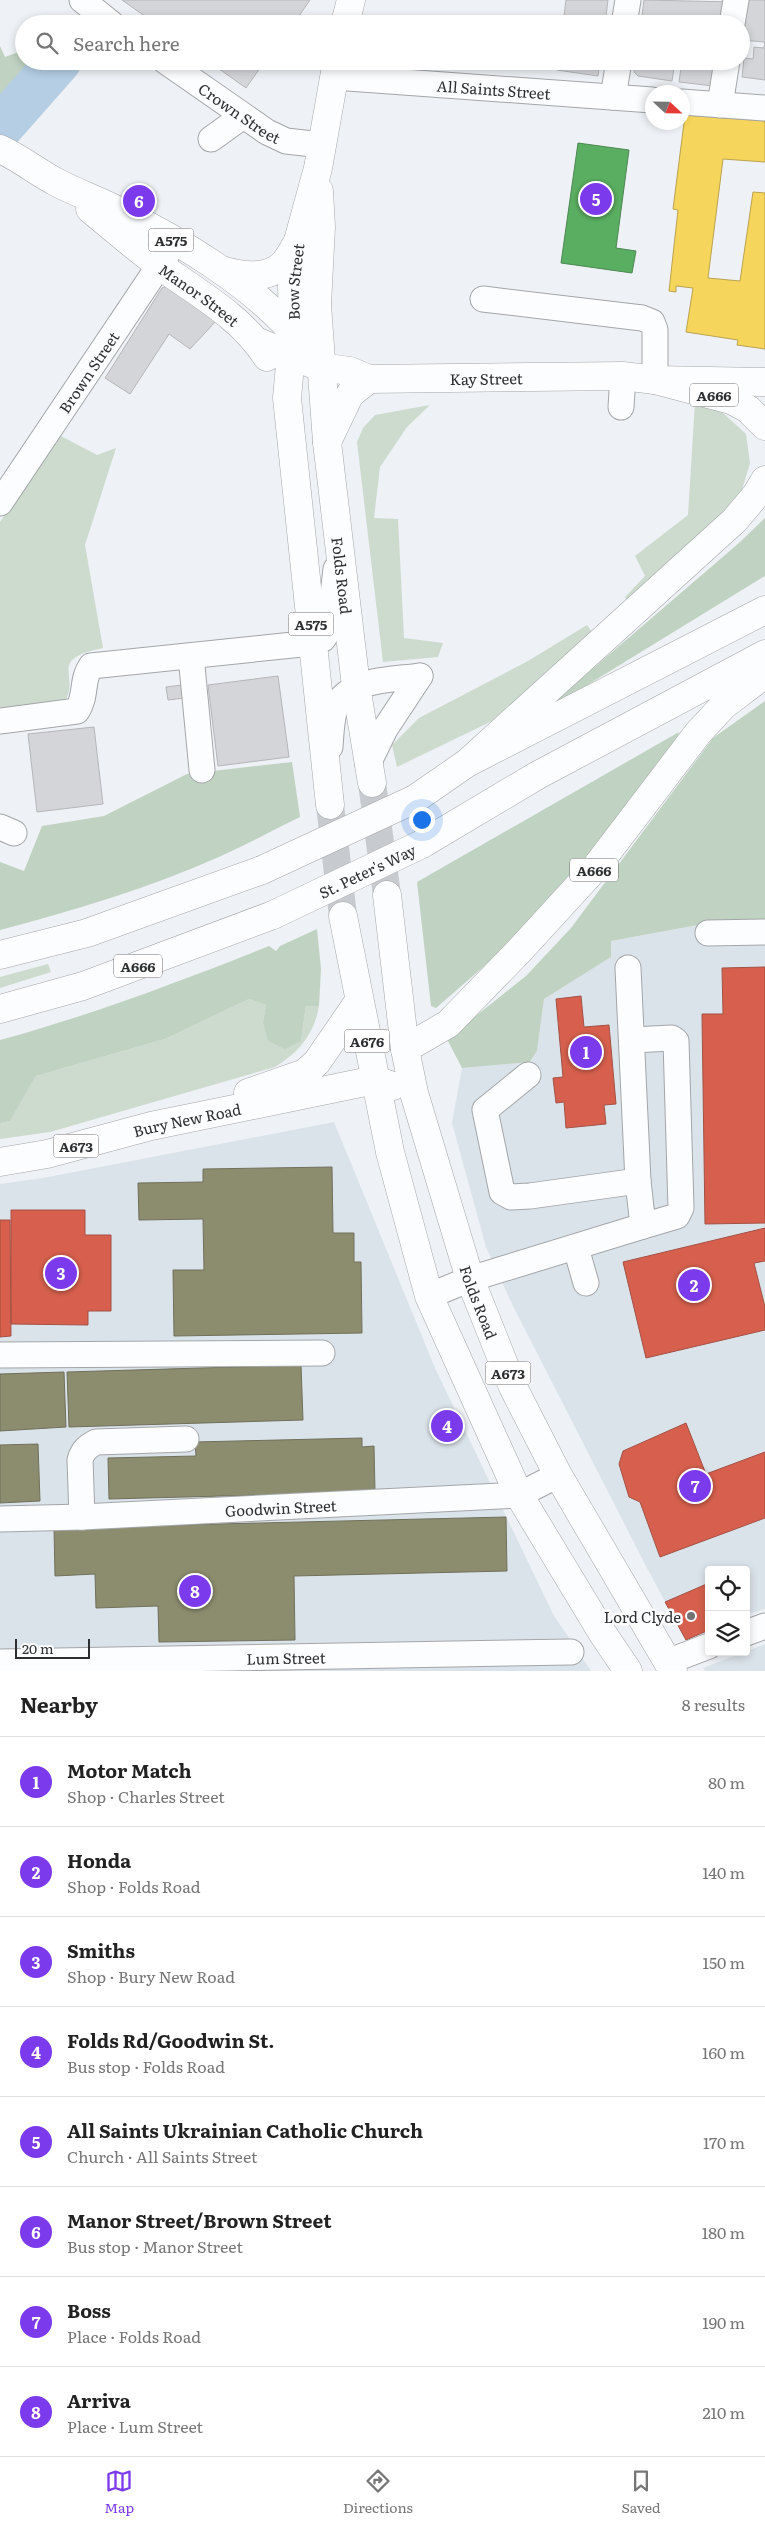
<!DOCTYPE html>
<html lang="en">
<head>
<meta charset="utf-8">
<style>
  :root { --surface:#fff; --page:#f6f6f6; --text:#222; --muted:#767676; --line:#e0e0e0; --accent:#7c3aed }
  body { margin:0; font-family:Literata,serif; background:var(--page); color:var(--text) }
  .controls { position:absolute; right:15px; bottom:15px; display:grid; overflow:hidden; border-radius:5px; box-shadow:0 2px 8px #0003 }
  .controls button { width:45px; height:45px; display:grid; place-items:center; padding:0; border:0; border-bottom:1px solid var(--line); background:var(--surface); color:var(--text); font:25px sans-serif }
  .compass { position:absolute; left:645px; top:85px; width:45px; height:45px; border-radius:50%; background:var(--surface); box-shadow:0 2px 8px #0003; rotate:112deg }
  .scale { position:absolute; left:15px; bottom:12px; width:75px; box-sizing:border-box; padding-left:5px; border:2px solid #2d2f31; border-top:0; font-size:14px; line-height:18px; white-space:nowrap; color:#2d2f31; -webkit-text-stroke:4px #fefefe; paint-order:stroke }
  .you { position:absolute; left:421px; top:819px; width:18px; height:18px; margin:-12px; border:4px solid #fff; border-radius:50%; background:#1a73e8; box-shadow:0 0 0 8px #1a73e833 }
  .badge { display:grid; place-items:center; width:32px; height:32px; border-radius:50%; background:var(--accent); color:#fff; font-size:16px; font-weight:700 }
  .pin { position:absolute; translate:-50% -50%; border:2px solid #fff; box-shadow:0 1px 5px #0006 }
  .list { margin:0; padding:0; list-style:none }
  h2 { display:flex; justify-content:space-between; align-items:center; height:65px; margin:0; padding:0 20px; font-size:21px }
  h2 small { font-size:16px; font-weight:400; color:var(--muted) }
  .list li { display:grid; grid-template-columns:32px 1fr auto; gap:15px; align-items:center; box-sizing:border-box; height:90px; padding:0 20px; border-top:1px solid var(--line) }
  .list b { display:block; font-size:19px; white-space:nowrap }
  .list p { margin:0; font-size:16px; white-space:nowrap; color:var(--muted) }
  .list em { font-size:16px; font-style:normal; color:var(--muted) }
  .icon { flex:none; width:28px; height:28px; fill:none; stroke:currentColor; stroke-width:2; stroke-linecap:round; stroke-linejoin:round }
  .map { position:relative; flex:none; width:765px; height:1671px; overflow:hidden }
  .search { position:absolute; background:var(--surface); box-shadow:0 2px 8px #0003; left:15px; right:15px; top:15px; height:55px; display:flex; align-items:center; gap:12px; box-sizing:border-box; padding:0 18px; border-radius:28px; color:var(--muted); font-size:19px }
  .sheet { height:785px; background:var(--surface) }
  nav { display:flex; justify-content:space-around; align-items:center; box-sizing:border-box; height:70px; border-top:1px solid var(--line); background:var(--surface); font-size:14px; color:var(--muted) }
  nav a { display:grid; justify-items:center; gap:2px }
  nav .on { color:var(--accent) }
  .map>svg:first-child { display:block }
  .built { fill:#dbe3ea }
  .green { fill:#cddace }
  .forest { fill:#c0d2c1 }
  .homes { fill:#f6d55c; stroke:#baa34f }
  .shops { fill:#d6604d; stroke:#a35145 }
  .public { fill:#5aae61; stroke:#4c8853 }
  .industry { fill:#8c8c6e; stroke:#70705c }
  .lines { fill:none; stroke-linecap:round; stroke-linejoin:round }
  .river { stroke:#b5cee4; stroke-width:45 }
  .building { fill:#d3d5d8; stroke:#b4b6b8 }
  .major-tunnel { stroke:#c7cace; stroke-width:28; stroke-dasharray:28 14; stroke-linecap:butt }
  .minor-casing { stroke:#a3a6a9; stroke-width:27 }
  .major-casing { stroke:#a3a6a9; stroke-width:29 }
  .highway-casing { stroke:#a3a6a9; stroke-width:29 }
  .minor { stroke:#fcfdfe; stroke-width:25 }
  .major { stroke:#fcfdfe; stroke-width:28 }
  .highway { stroke:#fcfdfe; stroke-width:28 }
  .highway-bridge-casing { stroke:#a3a6a9; stroke-width:29; stroke-linecap:butt }
  .highway-bridge { stroke:#fcfdfe; stroke-width:28 }
  .poi-dot { fill:#717376; stroke:#fefefe; stroke-width:2 }
  .labels { text-anchor:middle; dominant-baseline:central; stroke-width:5; stroke-linejoin:round; paint-order:stroke }
  .shield { fill:#fefefe; stroke:#6c6d6e; stroke-width:1 }
  .shield-label { font-size:14px; font-weight:bold; fill:#2d2f31 }
  .street-label { font-size:15px; fill:#2d2f31; stroke:#fefefe }
  .poi-label { font-size:15px; fill:#2d2f31; stroke:#fefefe; text-anchor:end }
</style>
</head>
<body>
<div class="map">
<svg width="765" height="1671" viewBox="0 0 765 1671">
  <rect width="100%" height="100%" fill="#eef1f5"/>
  <path class="built" d="M700 925 701 945H765V1609L746 1615V1570H709V1630L686 1640 648 1570 512 1304 486 1247 452 1123 462 1068 531 1062 537 1051 544 999 611 957V941Z
    M334 1122 435 1368 553 1614 591 1671H0V1184L43 1178Z
    M765 1644V1671H705L703 1668Z"/>
  <path class="green" d="M695 402 722 412 746 434 750 463 742 490 719 516 628 605 625 597 645 576 635 556 688 515Z
    M430 405 407 427 380 467 374 518 398 519 404 638 443 643 438 657 383 662 357 442 363 428 375 415Z
    M59 435 97 455 116 448 85 545 103 648C45 660 82 675 64 703L0 712V522Z
    M587 625 592 632 494 720 397 767 392 745 419 718 528 661Z
    M48 964 51 972 0 988V977Z
    M249 999 266 1005 263 1022 301 1041 306 1006H319C314 1035 299 1052 275 1067L50 1132 0 1139V1123L10 1121 36 1076 165 1039Z"/>
  <path class="forest" d="M0 46 5 57 24 50V61H69L28 114 0 116Z
    M765 518V576L540 714 739 543Z
    M765 701V921L704 924 611 941V957L544 999 537 1051 530 1062 462 1068 447 1039 526 976 571 928 713 738Z
    M679 732 676 742 599 845 512 942 436 1008 431 1006 417 882Z
    M292 762 300 817C273 830 248 844 221 856 150 888 75 910 0 930V862L24 871 42 826 104 816 187 774Z
    M317 929 321 969 319 1006H306L301 1041 285 1049 268 1041 263 1022 266 1005 249 999 165 1039 36 1076 10 1121 0 1123V1040C92 1015 181 981 269 946L276 951 280 946Z"/>
  <path class="homes" d="M685 115 765 121V162L723 159 708 278 740 281 753 192 765 193V349L737 345 738 340 686 332 693 288 676 286V292L669 291 678 210 673 209Z"/>
  <path class="shops" d="M765 967V1223L705 1224 702 1014H723L722 968Z
    M581 996 584 1027 609 1025 616 1104 604 1105 606 1124 566 1128 564 1102 556 1103 553 1078 563 1077 556 999Z
    M11 1210H85V1235H111V1311H88V1325L11 1324Z
    M0 1220H10L11 1336 0 1337Z
    M765 1228V1261L754 1263 765 1307V1330L646 1358 623 1262Z
    M686 1423 706 1474 765 1452V1518L660 1557 640 1502 629 1497 619 1464 623 1451Z
    M709 1583V1630L686 1640 665 1602Z"/>
  <path class="public" d="M578 143 629 150 616 248 636 251 632 273 561 263Z"/>
  <path class="industry" d="M332 1167 333 1233H354V1262H361L362 1333 174 1336 173 1270H204L203 1219 139 1220 138 1183 203 1182V1169Z
    M301 1365 303 1420 69 1427 67 1372Z
    M64 1372 66 1427 0 1431V1374Z
    M362 1438V1447L374 1446 375 1492 109 1499 108 1458 196 1456 195 1442Z
    M38 1444 40 1501 0 1503V1445Z
    M506 1517 507 1571 294 1576 295 1640 159 1642 158 1606 96 1608 95 1574 55 1576 54 1528Z"/>
  <g class="lines">
    <path class="river" d="M0 128 59 61"/>
  </g>
  <path class="building" d="M122 0H310L299 16 310 24H156Z
    M566 0H608L605 24H563Z
    M644 0 733 2 730 24H641Z
    M745 0H765V80L742 77 744 58 753 59 754 47 764 48 765 42 741 40Z
    M208 61H265L246 88Z
    M558 61H600L598 76 557 70Z
    M636 61H725L722 87 679 82 681 68H674L672 81 638 76 634 72Z
    M167 286 217 320 190 349 169 334 130 394 105 378 162 288Z
    M278 676 289 757 218 766 208 685Z
    M182 685 184 698 168 700 166 687Z
    M94 727 103 804 37 812 28 734Z"/>
  <g class="lines">
    <path class="major-tunnel" d="M372 783 387 895
      M330 805 343 916"/>
    <g class="minor-casing">
      <g id="minor">
        <path d="M82 0 112 24"/>
        <path d="M624 24 628 0"/>
        <path d="M732 24 736 0"/>
        <path id="s1" d="M165 61 267 132 286 141 322 145"/>
        <path id="s2" d="M334 77 652 100"/>
        <path d="M613 97 619 61"/>
        <path d="M682 102 765 108"/>
        <path d="M720 105 727 61"/>
        <path d="M211 139 243 116"/>
        <path d="M483 299 642 318 652 322 655 330V380"/>
        <path d="M621 407 623 376"/>
        <path id="s3" d="M0 503 171 248"/>
        <path d="M191 656 202 770"/>
        <path d="M0 721 77 711C87 696 81 680 91 666L312 643 323 639 329 630 336 569"/>
        <path d="M330 747C331 735 331 721 335 709 347 678 392 680 420 676"/>
        <path d="M368 764 385 729 420 676"/>
        <path d="M0 827 14 833"/>
        <path d="M708 933 765 932"/>
        <path d="M628 968 638 1181 643 1226 677 1216 681 1208 676 1041 672 1038 632 1040"/>
        <path d="M528 1075 485 1110 502 1192 511 1197 530 1196 638 1181"/>
        <path d="M576 1248 586 1283"/>
        <path d="M429 1296 470 1279 643 1226"/>
        <path d="M0 1355 322 1353"/>
        <path d="M82 1517 80 1460C83 1450 87 1447 96 1442L186 1439"/>
        <path id="s4" d="M0 1519 82 1517 519 1495 558 1475"/>
        <path d="M746 1633 765 1626"/>
        <path id="s5" d="M0 1662 571 1652"/>
        <path d="M667 1662 709 1646"/>
      </g>
    </g>
    <g class="major-casing">
      <g id="major">
        <path d="M345 24 351 0"/>
        <path d="M0 149C20 158 37 172 56 182 77 193 100 201 121 212 183 242 256 287 300 340"/>
        <path id="s6" d="M319 191 321 227 317 305 327 442 356 686 372 783"/>
        <path id="s7" d="M90 209C113 228 135 247 159 265 197 293 241 316 267 357"/>
        <path d="M221 270C241 276 269 281 285 262 290 256 294 248 298 241"/>
        <path id="s8" d="M258 342 320 367 350 371 369 379 623 376 655 380 765 382"/>
        <path d="M327 442 350 394 369 379"/>
        <path id="s9" d="M330 805 287 398 293 332 292 286 298 241 318 168 337 61"/>
        <path id="s10" d="M387 895 405 1049 414 1093 470 1279 513 1387 558 1475 673 1671"/>
        <path d="M343 916 390 1152 429 1296 519 1495 603 1634 628 1671"/>
        <path d="M248 1093 305 1073 317 1062 359 1001"/>
        <path id="s11" d="M0 1162 47 1154 151 1126 375 1080 393 1086"/>
      </g>
    </g>
    <g class="highway-casing">
      <path id="highway" d="M655 380 731 400 748 409 765 426
        M467 763 735 520 756 495 765 480
        M415 799 467 763 765 610
        M422 844 538 775 765 654
        M0 955 87 933 262 870
        M0 1009 83 986 273 915
        M405 1049 448 1024 519 951 596 867 698 733 724 705 765 674"/>
    </g>
    <use href="#minor" class="minor"/>
    <use href="#major" class="major"/>
    <use href="#highway" class="highway"/>
    <g class="highway-bridge-casing">
      <g id="highway-bridge">
        <path d="M262 870 415 799"/>
        <path id="s12" d="M273 915 422 844"/>
      </g>
    </g>
    <use href="#highway-bridge" class="highway-bridge"/>
  </g>
  <circle class="poi-dot" cx="691" cy="1616" r="5"/>
  <g class="labels">
    <g class="shield">
      <rect x="148.5" y="228.5" width="45" height="23" rx="4"/>
      <rect x="690" y="383.5" width="48" height="23" rx="4"/>
      <rect x="288.5" y="612.5" width="45" height="23" rx="4"/>
      <rect x="570" y="858.5" width="48" height="23" rx="4"/>
      <rect x="114" y="954.5" width="48" height="23" rx="4"/>
      <rect x="344.5" y="1029.5" width="45" height="23" rx="4"/>
      <rect x="53.5" y="1134.5" width="45" height="23" rx="4"/>
      <rect x="485.5" y="1361.5" width="45" height="23" rx="4"/>
    </g>
    <g class="shield-label">
      <text x="171" y="240">A575</text>
      <text x="714" y="395">A666</text>
      <text x="311" y="624">A575</text>
      <text x="594" y="870">A666</text>
      <text x="138" y="966">A666</text>
      <text x="367" y="1041">A676</text>
      <text x="76" y="1146">A673</text>
      <text x="508" y="1373">A673</text>
    </g>
    <g class="street-label">
      <text stroke="none"><textPath href="#s2" startOffset="160">All Saints Street</textPath></text>
      <text stroke="none"><textPath href="#s1" startOffset="91">Crown Street</textPath></text>
      <text stroke="none"><textPath href="#s9" startOffset="526">Bow Street</textPath></text>
      <text stroke="none"><textPath href="#s7" startOffset="139">Manor Street</textPath></text>
      <text stroke="none"><textPath href="#s3" startOffset="158">Brown Street</textPath></text>
      <text stroke="none"><textPath href="#s8" startOffset="235">Kay Street</textPath></text>
      <text stroke="none"><textPath href="#s6" startOffset="386">Folds Road</textPath></text>
      <text stroke="none"><textPath href="#s12" startOffset="104">St. Peter's Way</textPath></text>
      <text stroke="none"><textPath href="#s11" startOffset="192">Bury New Road</textPath></text>
      <text stroke="none"><textPath href="#s10" startOffset="419">Folds Road</textPath></text>
      <text stroke="none"><textPath href="#s4" startOffset="281">Goodwin Street</textPath></text>
      <text stroke="none"><textPath href="#s5" startOffset="286">Lum Street</textPath></text>
    </g>
    <g class="poi-label">
      <text x="681" y="1616">Lord Clyde</text>
    </g>
  </g>
</svg>
<div class="controls">
<button><svg class="icon" aria-label="locate" viewBox="0 0 24 24"><circle cx="12" cy="12" r="6"/><path d="M12 2v4M12 18v4M2 12h4M18 12h4"/></svg></button>
<button><svg class="icon" aria-label="layers" viewBox="0 0 24 24"><path d="M12 4l9 5-9 5-9-5zM3 14l9 5 9-5"/></svg></button>
</div>
<svg class="compass" viewBox="-18 -18 36 36"><path d="M0-13l5 13h-10z" fill="#e53935"/><path d="M0 13l5-13h-10z" fill="#767676"/></svg>
<div class="scale">20 m</div>
<div class="you"></div>
<div class="pin badge" style="left:586px;top:1052px">1</div>
<div class="pin badge" style="left:694px;top:1285px">2</div>
<div class="pin badge" style="left:61px;top:1273px">3</div>
<div class="pin badge" style="left:447px;top:1426px">4</div>
<div class="pin badge" style="left:596px;top:199px">5</div>
<div class="pin badge" style="left:139px;top:201px">6</div>
<div class="pin badge" style="left:695px;top:1486px">7</div>
<div class="pin badge" style="left:195px;top:1591px">8</div>
<div class="search"><svg class="icon" aria-label="search" viewBox="0 0 24 24"><circle cx="10" cy="10" r="6"/><path d="M15 15l6 6"/></svg>Search here</div>
</div>
<section class="sheet">
<h2>Nearby<small>8 results</small></h2>
<ul class="list">
<li><span class="badge">1</span><div><b>Motor Match</b><p>Shop · Charles Street</p></div><em>80 m</em></li>
<li><span class="badge">2</span><div><b>Honda</b><p>Shop · Folds Road</p></div><em>140 m</em></li>
<li><span class="badge">3</span><div><b>Smiths</b><p>Shop · Bury New Road</p></div><em>150 m</em></li>
<li><span class="badge">4</span><div><b>Folds Rd/Goodwin St.</b><p>Bus stop · Folds Road</p></div><em>160 m</em></li>
<li><span class="badge">5</span><div><b>All Saints Ukrainian Catholic Church</b><p>Church · All Saints Street</p></div><em>170 m</em></li>
<li><span class="badge">6</span><div><b>Manor Street/Brown Street</b><p>Bus stop · Manor Street</p></div><em>180 m</em></li>
<li><span class="badge">7</span><div><b>Boss</b><p>Place · Folds Road</p></div><em>190 m</em></li>
<li><span class="badge">8</span><div><b>Arriva</b><p>Place · Lum Street</p></div><em>210 m</em></li>
</ul>
</section>
<nav>
<a class="on"><svg class="icon" aria-label="map" viewBox="0 0 24 24"><path d="M3 6l6-2 6 2 6-2v14l-6 2-6-2-6 2zM9 4v14M15 6v14"/></svg>Map</a>
<a><svg class="icon" aria-label="directions" viewBox="0 0 24 24"><path d="M12 3l9 9-9 9-9-9zM9 14v-3h6M13 9l2 2-2 2"/></svg>Directions</a>
<a><svg class="icon" aria-label="saved" viewBox="0 0 24 24"><path d="M7 4h10v16l-5-4-5 4z"/></svg>Saved</a>
</nav>
</body>
</html>
